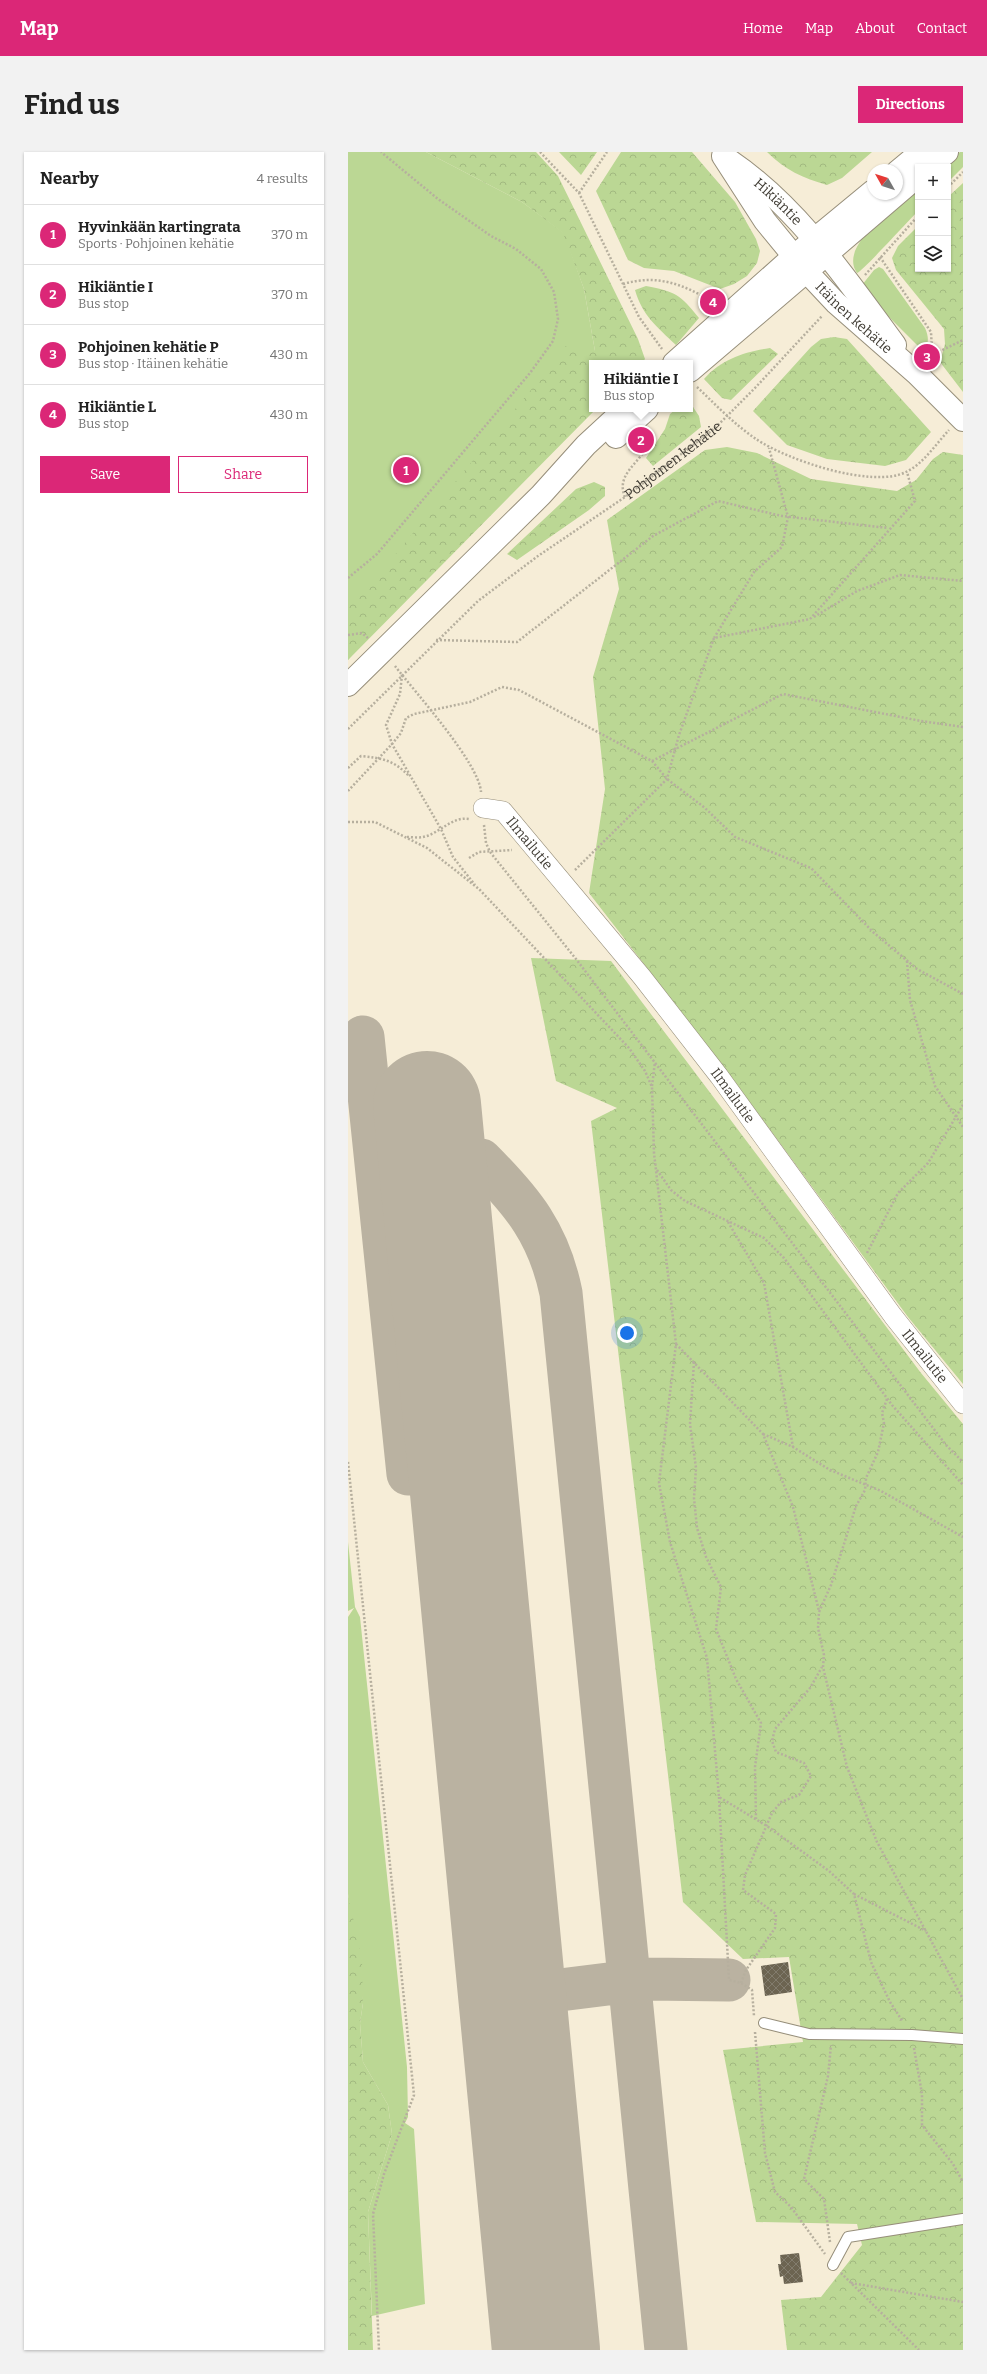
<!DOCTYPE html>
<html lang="en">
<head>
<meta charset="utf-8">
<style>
  :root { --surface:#fff; --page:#f2f2f2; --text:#222; --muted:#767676; --line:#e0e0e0; --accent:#db2777 }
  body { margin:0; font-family:Bitter,serif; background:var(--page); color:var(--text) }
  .controls { position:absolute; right:12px; top:12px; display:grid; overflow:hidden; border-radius:0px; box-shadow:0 1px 3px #0004 }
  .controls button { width:36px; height:36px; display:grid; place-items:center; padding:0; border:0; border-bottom:1px solid var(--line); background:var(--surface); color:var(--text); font:20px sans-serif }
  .compass { position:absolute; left:519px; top:12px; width:36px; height:36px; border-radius:50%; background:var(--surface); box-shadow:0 1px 3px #0004; rotate:309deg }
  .you { position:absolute; left:279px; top:1181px; width:14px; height:14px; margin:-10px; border:3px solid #fff; border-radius:50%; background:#1a73e8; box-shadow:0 0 0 6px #1a73e833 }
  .badge { display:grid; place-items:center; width:26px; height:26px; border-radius:50%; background:var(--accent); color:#fff; font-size:13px; font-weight:700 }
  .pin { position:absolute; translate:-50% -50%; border:2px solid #fff; box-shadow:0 1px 4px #0006 }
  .popup { position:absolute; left:241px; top:208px; width:104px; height:52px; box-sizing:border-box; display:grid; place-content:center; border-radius:0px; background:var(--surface); filter:drop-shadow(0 1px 3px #0005); font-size:13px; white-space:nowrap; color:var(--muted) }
  .popup b { font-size:15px; color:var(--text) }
  .popup::after { content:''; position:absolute; left:50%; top:100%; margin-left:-8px; border:8px solid transparent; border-top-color:var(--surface) }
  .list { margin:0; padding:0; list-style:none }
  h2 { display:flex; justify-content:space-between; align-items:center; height:52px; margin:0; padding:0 16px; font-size:17px }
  h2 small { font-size:13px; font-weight:400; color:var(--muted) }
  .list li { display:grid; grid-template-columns:26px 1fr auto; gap:12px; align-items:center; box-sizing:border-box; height:60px; padding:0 16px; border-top:1px solid var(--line) }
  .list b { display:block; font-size:15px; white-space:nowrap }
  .list p { margin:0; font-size:13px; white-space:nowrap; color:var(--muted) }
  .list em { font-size:13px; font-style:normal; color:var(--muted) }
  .actions { display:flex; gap:8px; padding:12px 16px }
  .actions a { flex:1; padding:9px 0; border:1px solid var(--accent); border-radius:0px; text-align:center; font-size:14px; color:var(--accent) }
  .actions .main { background:var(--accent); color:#fff }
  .icon { flex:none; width:22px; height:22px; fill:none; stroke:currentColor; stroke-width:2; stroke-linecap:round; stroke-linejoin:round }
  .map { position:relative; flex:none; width:615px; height:2198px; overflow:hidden; border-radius:0px }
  header { display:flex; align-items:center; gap:24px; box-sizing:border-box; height:56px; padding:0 20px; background:var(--accent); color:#fff }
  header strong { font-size:19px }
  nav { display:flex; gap:22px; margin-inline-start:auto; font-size:14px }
  .intro { display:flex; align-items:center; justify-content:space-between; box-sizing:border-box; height:96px; padding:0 24px }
  h1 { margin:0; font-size:28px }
  .button { padding:10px 18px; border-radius:0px; background:var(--accent); color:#fff; font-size:14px; font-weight:700 }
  main { display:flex; gap:24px; padding:0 24px }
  aside { flex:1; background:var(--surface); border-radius:0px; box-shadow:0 1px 3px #0004 }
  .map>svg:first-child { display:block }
  .grass { fill:#bbd794 }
  .forest { fill:url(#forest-crowns) }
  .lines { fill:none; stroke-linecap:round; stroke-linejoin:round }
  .taxiway { stroke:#bab2a1; stroke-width:43 }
  .runway { stroke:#bab2a1; stroke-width:108 }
  .building { fill:url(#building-cross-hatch) }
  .lane-casing { stroke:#968e7a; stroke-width:12 }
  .street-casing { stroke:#968e7a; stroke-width:20 }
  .secondary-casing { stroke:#968e7a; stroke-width:24 }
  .path { stroke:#b6af9e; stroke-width:2.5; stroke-dasharray:2 2; stroke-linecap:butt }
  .lane { stroke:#fff; stroke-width:10 }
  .street { stroke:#fff; stroke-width:19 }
  .secondary { stroke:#fff; stroke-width:22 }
  .labels { text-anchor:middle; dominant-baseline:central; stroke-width:4; stroke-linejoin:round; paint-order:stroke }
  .street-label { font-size:14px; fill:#403c34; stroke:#fefbf2 }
</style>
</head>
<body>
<header>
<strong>Map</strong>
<nav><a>Home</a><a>Map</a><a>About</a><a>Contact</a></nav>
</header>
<div class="intro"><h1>Find us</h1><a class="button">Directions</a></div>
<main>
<aside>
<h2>Nearby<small>4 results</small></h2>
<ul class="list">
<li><span class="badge">1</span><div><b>Hyvinkään kartingrata</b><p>Sports · Pohjoinen kehätie</p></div><em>370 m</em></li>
<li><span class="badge">2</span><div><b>Hikiäntie I</b><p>Bus stop</p></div><em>370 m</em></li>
<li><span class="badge">3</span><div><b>Pohjoinen kehätie P</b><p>Bus stop · Itäinen kehätie</p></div><em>430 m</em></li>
<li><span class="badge">4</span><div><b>Hikiäntie L</b><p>Bus stop</p></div><em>430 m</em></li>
</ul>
<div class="actions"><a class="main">Save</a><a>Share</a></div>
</aside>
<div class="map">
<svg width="615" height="2198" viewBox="0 0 615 2198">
  <defs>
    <pattern id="forest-crowns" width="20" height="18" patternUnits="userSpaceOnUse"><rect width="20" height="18" fill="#bbd794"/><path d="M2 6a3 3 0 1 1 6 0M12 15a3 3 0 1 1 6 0" fill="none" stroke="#a2b980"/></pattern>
    <pattern id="building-cross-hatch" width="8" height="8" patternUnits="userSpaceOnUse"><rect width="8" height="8" fill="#6c6451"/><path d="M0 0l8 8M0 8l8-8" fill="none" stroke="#827c6d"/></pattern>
  </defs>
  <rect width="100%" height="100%" fill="#f6edd7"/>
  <path class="grass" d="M0 0H78L174 50 216 81 236 137 247 199 244 211 0 508Z
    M612 0H615V15L600 30V15H595Z
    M570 36V59C561 68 515 119 509 121 489 93 552 51 570 36Z
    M531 115 535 117 577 176C581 185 581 191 576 200L534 158 514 133 526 118Z
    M0 1390 7 1455 12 1465 59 1915 60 1965 57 1971 66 1977 77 2152 24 2164 20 2060 44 1982 40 1953 15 1910 12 1871 15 1851 0 1742V1465L6 1456 0 1459Z"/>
  <path class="forest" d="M78 0H188L210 24 290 187 297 207 294 211H244V257H248L0 508V455L36 416 197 221 216 194 247 199 236 137 215 81 174 50Z
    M211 0H249L233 23Z
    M273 0H344L387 50 408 87 412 99 409 111 399 124 386 132 372 137 326 119 296 116 280 108 248 39Z
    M419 0H524L494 26 479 33C455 26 437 18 419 0Z
    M615 31V240L592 210 597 192 596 177 548 118 544 106 550 94 570 74V117H600V45Z
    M298 134C328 140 332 142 351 166L328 193C309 175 294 163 287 138Z
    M486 185 499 187 583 280 558 308 537 314 479 307 439 293 405 259 463 195 473 187Z
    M422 196 430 202 383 248 374 246 356 227C374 207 396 200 422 196Z
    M342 254 345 255 351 264 353 275 305 314 298 306 317 277 322 262 328 257H342Z
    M379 295 409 301 463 327 549 339 568 328 585 307 595 300 615 303V1232L560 1165 378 918 241 741 257 637 245 525 271 437 259 368 357 298Z
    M246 330 257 335V344L241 358 169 408 159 402 228 337Z
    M183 806 263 809 573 1221 615 1272V2198H439L433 2148 473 2145 514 2093 509 2072 408 2070 375 1898 455 1890 441 1805 395 1807 335 1750 243 969 269 956 208 929Z
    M0 1742 14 1808 15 1851 12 1871 15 1910 40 1953 44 1982 20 2060 25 2198H0Z"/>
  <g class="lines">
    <path class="taxiway" d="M15 885 60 1322
      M84 1010 133 1008C175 1050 201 1082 213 1141L318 2198
      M164 1844 300 1827 381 1828"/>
    <path class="runway" d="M79 953 198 2198"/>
  </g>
  <path class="building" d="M440 1810 444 1840 417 1844 413 1814Z
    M451 2101 455 2130 436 2132 435 2124 432 2125 430 2112H433L432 2103Z"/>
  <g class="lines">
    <g class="lane-casing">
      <path id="lane" d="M416 1871 461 1882 564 1883 615 1887
        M485 2113 500 2085 615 2067"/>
    </g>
    <g class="street-casing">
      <g id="street">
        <path id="s2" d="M135 656 155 659 294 825 371 924 545 1164 615 1252"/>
      </g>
    </g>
    <g class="secondary-casing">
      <g id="secondary">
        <path id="s3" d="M375 4 417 69 458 119 488 151 569 222 615 268"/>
        <path id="s4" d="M382 9C450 55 499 128 547 193"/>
        <path d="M581 15 599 0"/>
        <path d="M549 20 573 0"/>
        <path d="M326 211 445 105 525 39"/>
        <path d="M342 219 570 24"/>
        <path d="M268 285 299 257"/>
        <path d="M0 533 193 343 238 293 277 257"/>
      </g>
    </g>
    <g class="path">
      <path d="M192 0 231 41 291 165 314 197"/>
      <path d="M600 35 615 20"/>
      <path d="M231 41 259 0"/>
      <path d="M532 105 583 180 584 198 579 206"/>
      <path d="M517 123 570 64"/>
      <path d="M275 132C309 122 335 132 365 150"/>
      <path d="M580 205 615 188"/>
      <path d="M349 235C368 253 387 273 408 287 439 308 524 337 558 320 575 312 588 292 601 278"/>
      <path d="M277 345C265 317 305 307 299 282"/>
      <path d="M0 426 29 402 182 221 205 189 210 167 206 140 193 117 168 97 143 84 90 47 33 0"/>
      <path d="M466 465 509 439 552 423 615 429"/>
      <path d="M0 483 14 481 21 487"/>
      <path d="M366 486 406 420 434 395 440 365 421 296"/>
      <path d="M88 488 169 490 305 384 370 349 434 364 540 376"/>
      <path d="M47 514C67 540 131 611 133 640"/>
      <path d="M54 523 52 542 38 573 44 592 93 677 105 705 127 733"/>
      <path id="s1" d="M0 577 130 449 190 404 277 345 366 277 407 236 474 164"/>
      <path d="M304 609 319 627 357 656 387 685 463 716 525 780 569 817 615 842"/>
      <path d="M0 616 13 604C33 606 46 608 61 624"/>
      <path d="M0 639 44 592 53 581 58 566 66 562 122 550 154 535 171 538 304 609 435 542 573 569 615 575"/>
      <path d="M0 670H27L79 696 131 737 281 896 297 919 304 935 306 1001 328 1192 311 1331 322 1390 359 1506 371 1645 419 1674 481 1719 506 1742 523 1810 542 1850 555 1870"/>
      <path d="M136 673 138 691 142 700 228 807 598 1293 615 1310"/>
      <path d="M59 685C64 685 70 686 75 685 91 682 104 664 121 667"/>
      <path d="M121 706 131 700 164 698"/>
      <path d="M227 718 319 627 331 583 366 486 462 467 567 349 559 320"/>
      <path d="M559 809 562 848 587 934 615 975"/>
      <path d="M304 934 307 910"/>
      <path d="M309 1018 323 1038 337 1049 416 1086 436 1106 544 1253 615 1333"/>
      <path d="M380 1070 416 1131 445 1295"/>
      <path d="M519 1101 550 1041 580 1011 615 953"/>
      <path d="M328 1192 415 1282 445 1355 471 1459"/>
      <path d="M346 1210 342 1272 348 1316 346 1346 349 1376 358 1405 373 1435 368 1477 388 1527 413 1571 407 1615 408 1667"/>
      <path d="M539 1247 534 1261 536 1271 530 1300 518 1326 517 1338 508 1354 483 1433 471 1460 470 1476 476 1503 475 1515 499 1615 529 1690 615 1847"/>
      <path d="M415 1282 445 1295 482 1318 533 1339 615 1385"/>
      <path d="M0 1310 66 1943 36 2022 25 2062 31 2198"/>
      <path d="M371 1645 381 1828 393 1831 404 1838 406 1864"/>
      <path d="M506 1742 578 1779"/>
      <path d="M393 1831 398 1818 427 1776 428 1762 395 1738 397 1723 424 1661 433 1650 451 1643 463 1624 456 1611 428 1600 424 1589 427 1577 462 1536 474 1515"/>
      <path d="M407 1880 417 2001 427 2040 443 2055 477 2102"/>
      <path d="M566 1896 574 1942V1973L605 2012 615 2030"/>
      <path d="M482 2090 476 2047 456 2027 480 1924 483 1893"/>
      <path d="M493 2121 571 2198"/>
      <path d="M503 2131 615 2150"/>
    </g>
    <use href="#lane" class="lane"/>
    <use href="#street" class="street"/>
    <use href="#secondary" class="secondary"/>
  </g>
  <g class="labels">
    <g class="street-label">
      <text stroke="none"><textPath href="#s4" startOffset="63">Hikiäntie</textPath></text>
      <text stroke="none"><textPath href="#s3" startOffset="209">Itäinen kehätie</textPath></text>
      <text stroke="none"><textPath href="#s1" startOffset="423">Pohjoinen kehätie</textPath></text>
      <text stroke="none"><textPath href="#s2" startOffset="62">Ilmailutie</textPath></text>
      <text stroke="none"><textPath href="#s2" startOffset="386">Ilmailutie</textPath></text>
      <text stroke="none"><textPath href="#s2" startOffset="710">Ilmailutie</textPath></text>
    </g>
  </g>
</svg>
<div class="controls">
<button>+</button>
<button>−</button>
<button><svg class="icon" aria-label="layers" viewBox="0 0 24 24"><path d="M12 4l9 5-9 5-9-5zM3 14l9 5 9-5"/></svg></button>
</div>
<svg class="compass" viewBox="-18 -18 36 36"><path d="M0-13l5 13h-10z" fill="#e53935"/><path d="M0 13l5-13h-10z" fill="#767676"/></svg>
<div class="you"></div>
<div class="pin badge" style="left:58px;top:318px">1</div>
<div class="pin badge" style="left:293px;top:288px">2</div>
<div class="popup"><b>Hikiäntie I</b>Bus stop</div>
<div class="pin badge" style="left:579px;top:205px">3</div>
<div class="pin badge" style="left:365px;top:150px">4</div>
</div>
</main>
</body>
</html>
